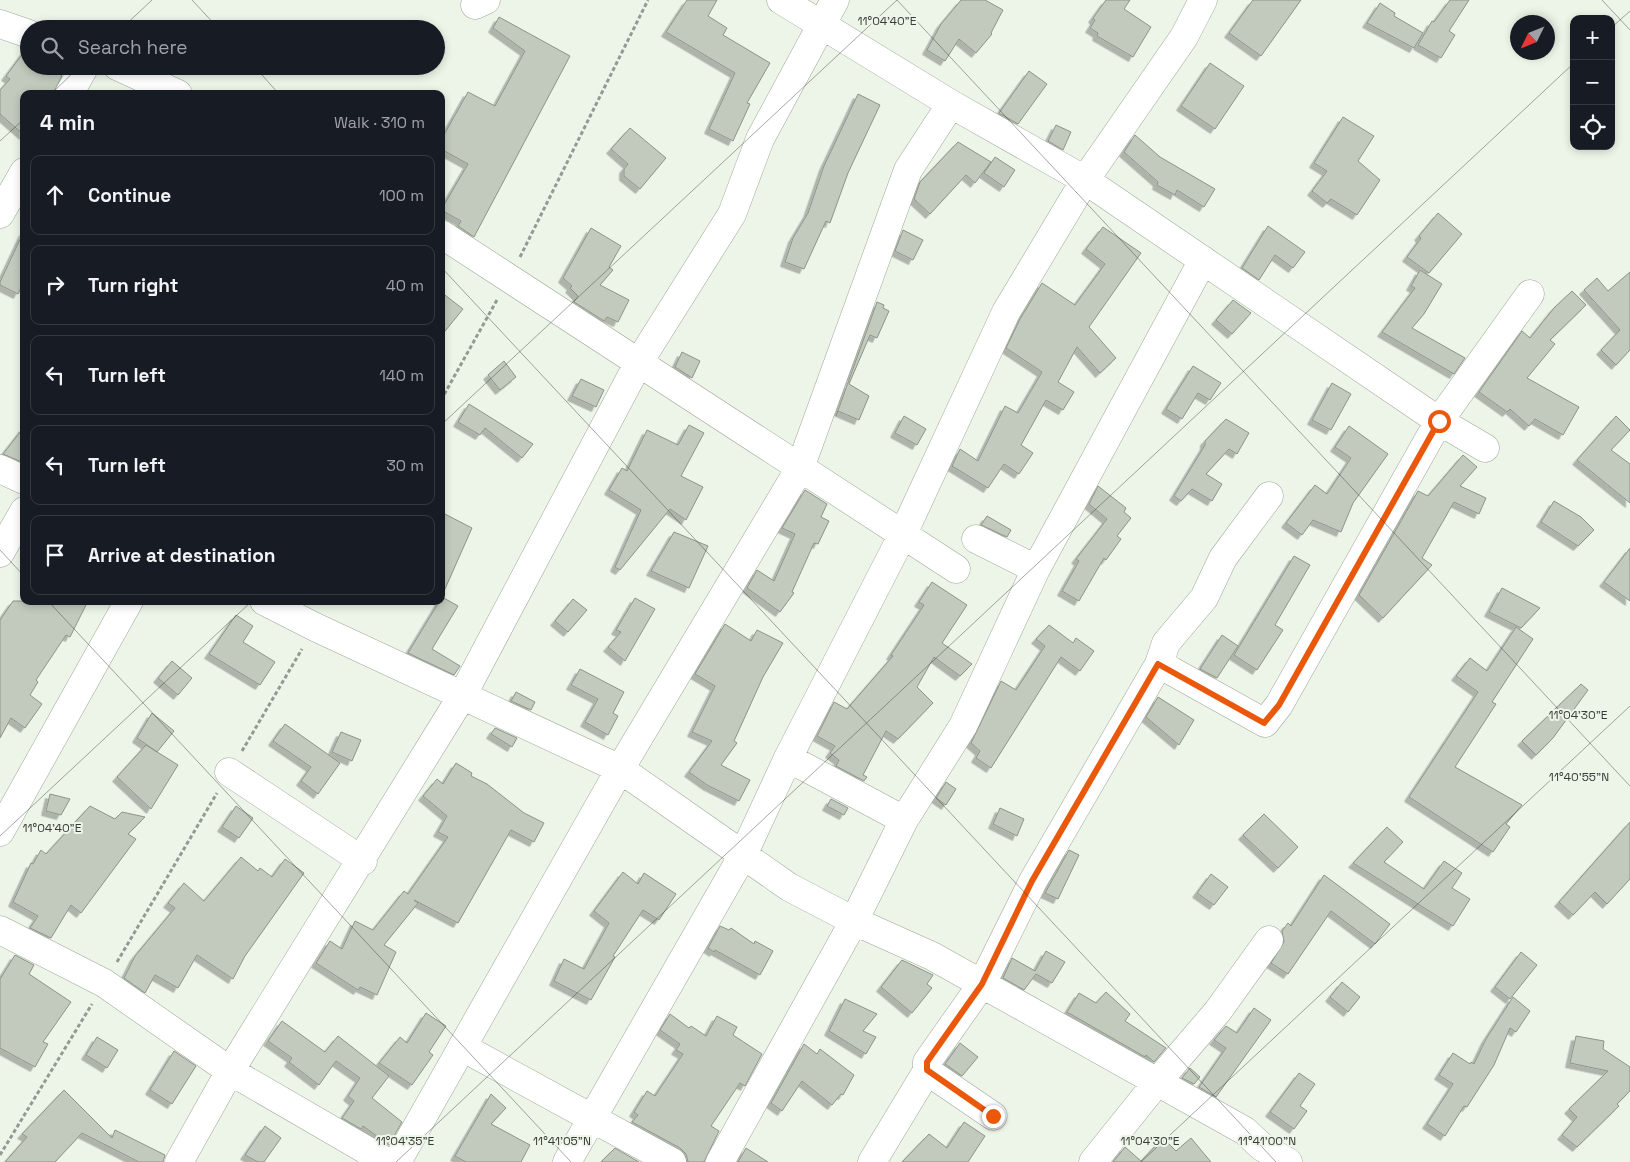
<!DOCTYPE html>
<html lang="en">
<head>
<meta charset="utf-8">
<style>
  :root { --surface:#171b24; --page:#242831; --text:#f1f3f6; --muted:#9ea1a6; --line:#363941 }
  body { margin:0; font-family:"Space Grotesk",sans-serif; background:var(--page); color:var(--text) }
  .controls { position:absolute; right:15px; top:15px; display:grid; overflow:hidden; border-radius:10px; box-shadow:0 2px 8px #0003 }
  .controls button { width:45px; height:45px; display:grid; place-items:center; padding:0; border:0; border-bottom:1px solid var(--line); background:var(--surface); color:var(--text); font:25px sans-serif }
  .compass { position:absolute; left:1510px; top:15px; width:45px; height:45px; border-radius:50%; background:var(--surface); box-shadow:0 2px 8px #0003; rotate:227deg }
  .stop { position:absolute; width:15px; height:15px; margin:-11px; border:4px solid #ea580c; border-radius:50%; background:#fff }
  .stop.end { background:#ea580c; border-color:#fff; box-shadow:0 1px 5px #0008 }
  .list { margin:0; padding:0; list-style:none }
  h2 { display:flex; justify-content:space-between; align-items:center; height:65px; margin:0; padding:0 20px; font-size:21px }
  h2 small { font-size:16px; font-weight:400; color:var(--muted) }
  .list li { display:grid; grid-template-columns:32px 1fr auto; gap:15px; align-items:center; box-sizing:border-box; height:80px; margin:0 10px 10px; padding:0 10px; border:1px solid var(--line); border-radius:10px }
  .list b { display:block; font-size:19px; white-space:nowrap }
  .list em { font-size:16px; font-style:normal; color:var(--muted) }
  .icon { flex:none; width:28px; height:28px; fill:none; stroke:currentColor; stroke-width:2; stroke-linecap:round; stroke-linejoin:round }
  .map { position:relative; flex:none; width:1630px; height:1162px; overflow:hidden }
  .search { position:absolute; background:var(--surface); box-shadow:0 2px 8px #0003; left:20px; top:20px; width:425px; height:55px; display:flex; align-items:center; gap:12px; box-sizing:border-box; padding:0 18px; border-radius:28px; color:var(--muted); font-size:19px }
  .panel { position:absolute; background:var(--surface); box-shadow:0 2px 8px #0003; left:20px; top:90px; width:425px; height:515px; border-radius:10px }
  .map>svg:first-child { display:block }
  .building { fill:#c2cabd; stroke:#8c9488; filter:url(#shadow) }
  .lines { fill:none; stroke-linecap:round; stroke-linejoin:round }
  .minor-casing { stroke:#9fa79a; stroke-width:29 }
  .path { stroke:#949a90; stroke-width:3; stroke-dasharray:4 2.5; stroke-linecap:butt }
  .minor { stroke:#fff; stroke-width:28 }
  .route { stroke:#ea580c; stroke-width:6 }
  .ticks { fill:none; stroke:#393d37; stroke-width:1; stroke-opacity:0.45 }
  .ticks-label { font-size:12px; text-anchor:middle; fill:#393d37; stroke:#edf5e8; stroke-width:4; stroke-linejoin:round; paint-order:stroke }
</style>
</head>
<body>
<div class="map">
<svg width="1630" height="1162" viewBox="0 0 1630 1162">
  <defs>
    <filter id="shadow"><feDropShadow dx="-4.5" dy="4.5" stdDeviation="0" flood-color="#0004"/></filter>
  </defs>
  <rect width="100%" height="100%" fill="#edf5e8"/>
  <path class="building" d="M687 0H717L708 16 727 28 723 35 770 63 747 103 750 104 733 141 709 129 735 73 666 32Z
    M961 0H985L1003 10 991 33 992 34 976 53 959 39 945 61 927 50 941 24Z
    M1106 0H1130L1124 9 1151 27 1133 57 1097 36 1098 33 1090 28 1095 20 1093 18Z
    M1253 0H1301L1261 56 1229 33Z
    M1450 0H1469L1449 31 1455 35 1441 58 1418 45 1432 21 1434 22Z
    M1380 3 1395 13 1394 16 1423 33 1414 48 1367 23Z
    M499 17 570 56 474 237 458 226 461 221 441 210 468 164 441 149V140L468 92 495 106 525 51 493 28Z
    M26 49H29V66H48L62 76 53 94H24V135L0 114V90L10 79 6 76Z
    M1210 63 1244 86 1215 129 1181 106Z
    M1029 71 1047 84 1018 124 999 113Z
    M858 94 880 105 848 173 830 223 826 221 804 269 785 262 793 238 808 213 824 166Z
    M1343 117 1374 136 1358 161 1380 180 1357 215 1331 199 1327 203 1312 191 1327 171 1314 163Z
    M1056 125 1071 132 1063 150 1048 141Z
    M630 128 666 158 640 189 624 176V169L628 164 611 149Z
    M1135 135 1160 157 1215 189 1204 207 1177 190 1175 195 1157 185 1158 182 1124 152Z
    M958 142 991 162 975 183 966 175 930 214 914 199 920 182Z
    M995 157 1015 170 1004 187 984 173Z
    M1438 213 1462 234 1429 273 1407 257 1421 238 1419 236Z
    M1268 226 1305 252 1293 268 1275 255 1259 280 1242 268Z
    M1103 227 1141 253 1089 327 1116 358 1100 373 1077 347 1058 382 1074 392 1063 410 1046 400 1021 445 1033 453 1019 474 1004 464 988 488 952 466 960 449 978 461 1005 406 1018 413 1042 372 1006 348 1020 319 1042 283 1075 305 1105 264 1086 249Z
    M591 228 621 246 609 267 613 270 600 285 629 300 618 322 607 317 604 321 574 302 578 296 570 288 572 286 563 278Z
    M903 230 923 240 913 260 895 251Z
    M24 231V282L18 294 0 285V282Z
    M1420 270 1442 284 1424 314 1412 328 1465 358 1454 374 1382 332 1415 288 1411 286Z
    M1630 272V350L1616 365 1601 350 1620 330 1584 290 1597 278 1608 291Z
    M1572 291 1586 305 1550 340 1555 344 1527 378 1579 407 1563 435 1535 419 1529 426 1510 409 1507 412 1479 392 1522 331 1530 338 1554 308Z
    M441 292 463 309 441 336Z
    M1233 300 1251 313 1232 334 1216 320Z
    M877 302 884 305 883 308 889 311 877 338 870 335 849 384 869 396 859 420 838 411 836 416Z
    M682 352 700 361 692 378 675 367Z
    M504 361 516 377 500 390 488 375Z
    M1193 366 1221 383 1210 400 1198 393 1182 419 1166 409Z
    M581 379 604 390 596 407 572 396Z
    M1332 383 1351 394 1331 430 1312 420Z
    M469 404 533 444 522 458 485 428 480 435 458 422Z
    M904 416 926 429 917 445 895 433Z
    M1616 416 1630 430 1611 450 1630 464V503L1577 460Z
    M1226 419 1249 433 1237 454 1229 449 1206 474 1222 484 1212 501 1192 489 1181 501 1174 496 1205 445V441Z
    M689 425 704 433 681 476 703 487 686 520 670 509 620 570 615 567 641 510 609 490 622 468 627 471 647 430 678 445Z
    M1349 426 1388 454 1353 503 1341 532 1313 520 1302 535 1286 523 1315 485 1327 494 1351 458 1335 447Z
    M24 427V463L3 454Z
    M1463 455 1477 467 1460 486 1486 498 1479 514 1454 502 1422 558 1432 565 1383 618 1359 595 1418 491 1428 496Z
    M1098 486 1126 508 1124 512 1131 518 1117 536 1121 539 1106 560 1104 558 1079 601 1062 591 1079 561 1076 559 1107 519 1089 504Z
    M805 490 827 504 821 517 829 521 818 544 814 543 792 592 794 593 780 612 747 588 757 570 774 581 795 534 782 528Z
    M1554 501 1581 517 1594 530 1578 546 1541 522Z
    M441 512 472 528 441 598Z
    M987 516 1011 530 1007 537 981 525Z
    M674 532 708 546 689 588 651 571Z
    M1630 548V601L1604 582Z
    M1294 556 1310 565 1275 625 1283 630 1257 670 1234 655Z
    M932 582 967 605 942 643 972 664 960 676 934 657 917 687 933 703 898 739 886 731 863 775 867 777 864 781 836 766 839 760 830 753 835 746 817 736 834 702 847 709 893 656 891 655 924 605 919 602Z
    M1502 588 1540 608 1521 628 1489 612Z
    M442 597 458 606 432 649 460 666 454 675 408 653Z
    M635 598 655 609 625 661 608 647 621 632 616 630Z
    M573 599 587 610 568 632 555 621Z
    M13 601H88L70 637 66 635 36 680 38 682 30 695 42 704 25 728 11 718 0 738V620Z
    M236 615 253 626 243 642 275 662 260 685 209 654Z
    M725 624 751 641 757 630 783 643 763 677 734 741 737 743 721 765 750 780 739 801 707 785 689 772 712 741 692 732 715 686 695 674Z
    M1049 625 1073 643 1076 638 1094 651 1080 671 1061 657 991 768 976 758 980 751 971 743 1001 681 1016 690 1045 646 1036 639Z
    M1516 627 1533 639 1492 702 1496 704 1455 767 1522 805 1506 824 1510 827 1493 852 1409 797 1478 692 1456 676 1470 658 1487 671Z
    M1222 635 1238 646 1217 678 1200 669Z
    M172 661 192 678 178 695 158 678Z
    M580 669 624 692 613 713 618 716 608 735 585 722 598 699 571 685Z
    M1581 684 1588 690 1553 738 1536 755 1522 741Z
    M516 692 535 702 531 710 511 701Z
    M1158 697 1194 720 1179 745 1146 717Z
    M152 713 174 731 157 752 137 738Z
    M285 724 340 763 318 794 301 781 311 767 273 741Z
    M495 728 517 738 512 747 491 734Z
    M341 732 361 740 352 761 332 752Z
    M146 745 178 765 151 809 117 777Z
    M456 763 472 773 471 776 487 784 524 813 544 823 534 842 511 830 458 923 414 900 418 903 384 945 396 952 377 995 360 987 358 990 316 963 330 941 342 949 355 921 373 930 404 891 408 894 448 837 438 832 447 816 423 796 437 779 443 784Z
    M946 782 956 789 946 805 936 798Z
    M50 794 70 799 61 815 46 811Z
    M831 799 848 808 844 815 827 806Z
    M90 806 115 819 122 812 145 817 128 834 136 839 81 913 71 905 51 938 30 928 38 916 13 902 31 863 33 864 41 850 46 854Z
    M236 806 253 818 239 838 222 827Z
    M1000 808 1024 819 1017 836 993 824Z
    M1264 814 1298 847 1278 868 1243 835Z
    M1630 822V879L1607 904 1595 892 1573 915 1559 902Z
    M1387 827 1403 842 1384 862 1424 889 1444 861 1462 873 1452 888 1470 899 1453 926 1353 863Z
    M1069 850 1079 855 1058 899 1045 893Z
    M241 857 258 871 260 868 272 877 285 859 304 873 245 956 233 979 197 955 178 988 155 975 145 993 124 978 135 956 175 908 168 903 184 883 204 901Z
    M623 872 638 884 644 873 676 894 659 920 643 910 613 956 615 957 591 1000 554 981 564 959 584 969 609 923 594 911Z
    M1211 874 1228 887 1214 905 1197 893Z
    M1324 875 1390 924 1375 944 1331 911 1288 974 1271 963 1284 942 1282 931 1288 923 1291 926Z
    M720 926 729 930 731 928 754 944 755 941 773 951 760 975 715 950 714 952 708 948Z
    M1046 951 1065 962 1052 983 1036 974 1024 990 1003 978 1012 958 1035 971Z
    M1521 952 1537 965 1510 999 1495 987Z
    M15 955 34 965 29 974 71 1002 43 1042 48 1044 35 1067 0 1048V979Z
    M902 960 933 975 927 984 932 988 912 1013 881 987Z
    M1342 982 1360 997 1348 1012 1330 997Z
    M1106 992 1130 1014 1125 1021 1166 1048 1154 1062 1146 1055 1145 1057 1067 1012 1079 993 1096 1003Z
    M1513 997 1530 1011 1516 1032 1510 1028 1494 1065 1467 1107 1464 1106 1445 1136 1427 1124 1453 1084 1439 1075 1453 1053 1470 1064 1471 1062 1474 1064 1486 1039Z
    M845 999 877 1014 863 1031 876 1037 866 1054 829 1031Z
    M1254 1008 1271 1020 1216 1097 1199 1087 1226 1048 1214 1040 1226 1026 1237 1033Z
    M426 1013 446 1026 429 1052 433 1055 412 1085 379 1063 400 1037 407 1043Z
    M670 1014 689 1028 691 1026 706 1036 717 1016 737 1027 733 1035 762 1054 745 1086 740 1083 711 1126 719 1131 704 1162H688L686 1154 680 1148 632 1122 638 1115 634 1112 647 1091 655 1096 683 1054 676 1050 680 1044 660 1030Z
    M282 1021 325 1052 338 1036 389 1076 372 1098 402 1122 389 1145 363 1126 361 1129 342 1118 354 1101 348 1096 360 1078 336 1061 319 1085 289 1062 292 1058 268 1041Z
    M1576 1036 1604 1041 1603 1049 1630 1067V1091L1617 1104 1619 1106 1577 1147 1562 1135 1577 1117 1569 1109 1608 1071 1570 1063Z
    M97 1037 118 1050 107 1068 86 1055Z
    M960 1043 978 1057 962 1076 945 1064Z
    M804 1044 817 1054 820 1049 854 1075 843 1095 841 1094 832 1105 802 1081 782 1111 771 1103Z
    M174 1051 196 1066 172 1104 150 1090Z
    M1190 1068 1200 1077 1194 1084 1182 1078Z
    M1299 1073 1315 1084 1300 1106 1307 1111 1294 1129 1270 1112Z
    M64 1090 112 1138 115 1130 165 1155 163 1162H139L82 1133 55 1162H5L27 1137 22 1134Z
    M491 1094 506 1108 491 1124 530 1145 521 1162H466L455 1156Z
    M964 1122 985 1136 968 1162H902L929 1134 947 1148Z
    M265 1126 281 1138 264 1162H258L245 1155Z
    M1163 1138 1176 1151 1191 1138 1211 1162H1113L1125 1147 1141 1161Z
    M615 1148 639 1162H601Z
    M746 1148 768 1162H738Z"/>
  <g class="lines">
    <g class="minor-casing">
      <path id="minor" d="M781 0 951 104 1085 180 1439 421 1485 448
        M475 5 486 0
        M0 24 29 34
        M117 66 178 94
        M69 94 85 66
        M0 214 24 172
        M441 234 956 569
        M0 469 24 480
        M976 539 1036 569
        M0 553 24 511
        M264 601 315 627 620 769 789 887 854 921 932 956 1245 1131 1262 1147 1288 1162
        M1159 664 1265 723 1279 705 1439 421 1530 294
        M788 758 904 820
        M229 772 363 861
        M0 832 129 601
        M0 930 104 983 230 1071 387 1162
        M462 1047 672 1162
        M927 1071 993 1116
        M179 1162 230 1071 462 696 639 362 732 214 760 139 835 0
        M397 1162 620 769 800 468 908 170 951 104
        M567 1162 743 855 788 758 903 534 1006 312 1085 180 1184 37 1203 0
        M720 1162 854 921 904 820 963 726 1036 569 1203 260
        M872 1162 927 1071V1062L982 984 1033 881 1159 664 1166 643 1204 598 1223 558 1269 496
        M1093 1162 1158 1081 1218 1011 1269 940"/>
    </g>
    <path class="path" d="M520 257 648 0
      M441 400 497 300
      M242 751 302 649
      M117 962 217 793
      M0 1155 92 1004"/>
    <use href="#minor" class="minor"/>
  </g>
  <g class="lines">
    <path class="route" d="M993 1116 927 1070V1062L982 984 1032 881 1158 664 1264 723 1279 705 1439 421"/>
  </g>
  <path class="ticks" d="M192 0 219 29M897 0 1630 786M1602 0 1630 30M1611 28 1630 11M121 29 152 0M254 66 279 94M51 94 80 66M0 141 24 119M441 267 1276 1162M441 425 897 0M0 550 24 576M48 601 571 1162M0 836 252 601M396 1162 1574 63M1141 1162 1630 706"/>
  <g class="ticks-label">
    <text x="887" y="25">11°04'40"E</text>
    <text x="1578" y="719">11°04'30"E</text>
    <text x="1579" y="781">11°40'55"N</text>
    <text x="52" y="832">11°04'40"E</text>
    <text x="562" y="1145">11°41'05"N</text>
    <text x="1267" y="1145">11°41'00"N</text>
    <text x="405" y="1145">11°04'35"E</text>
    <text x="1150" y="1145">11°04'30"E</text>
  </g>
</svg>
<div class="controls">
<button>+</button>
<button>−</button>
<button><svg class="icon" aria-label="locate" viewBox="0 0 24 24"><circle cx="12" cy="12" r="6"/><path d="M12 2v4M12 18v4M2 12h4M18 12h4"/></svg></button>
</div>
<svg class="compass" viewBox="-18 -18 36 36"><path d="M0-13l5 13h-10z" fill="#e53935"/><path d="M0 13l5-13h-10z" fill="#9ea1a6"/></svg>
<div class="stop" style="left:1439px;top:421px"></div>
<div class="stop end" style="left:993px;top:1116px"></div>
<div class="search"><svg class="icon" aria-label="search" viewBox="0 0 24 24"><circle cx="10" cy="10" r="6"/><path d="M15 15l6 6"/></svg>Search here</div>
<section class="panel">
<h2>4 min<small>Walk · 310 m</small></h2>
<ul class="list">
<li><svg class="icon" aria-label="ahead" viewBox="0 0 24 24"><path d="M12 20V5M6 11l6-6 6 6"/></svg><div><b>Continue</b></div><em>100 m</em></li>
<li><svg class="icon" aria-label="right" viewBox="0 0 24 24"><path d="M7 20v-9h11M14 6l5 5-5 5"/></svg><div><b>Turn right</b></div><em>40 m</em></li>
<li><svg class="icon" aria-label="left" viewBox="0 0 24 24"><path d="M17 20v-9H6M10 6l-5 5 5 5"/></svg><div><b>Turn left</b></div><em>140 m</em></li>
<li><svg class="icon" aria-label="left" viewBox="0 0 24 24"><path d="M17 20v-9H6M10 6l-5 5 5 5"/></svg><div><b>Turn left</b></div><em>30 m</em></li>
<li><svg class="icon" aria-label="arrive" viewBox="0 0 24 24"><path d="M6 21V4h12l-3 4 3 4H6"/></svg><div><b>Arrive at destination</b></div></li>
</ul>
</section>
</div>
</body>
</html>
